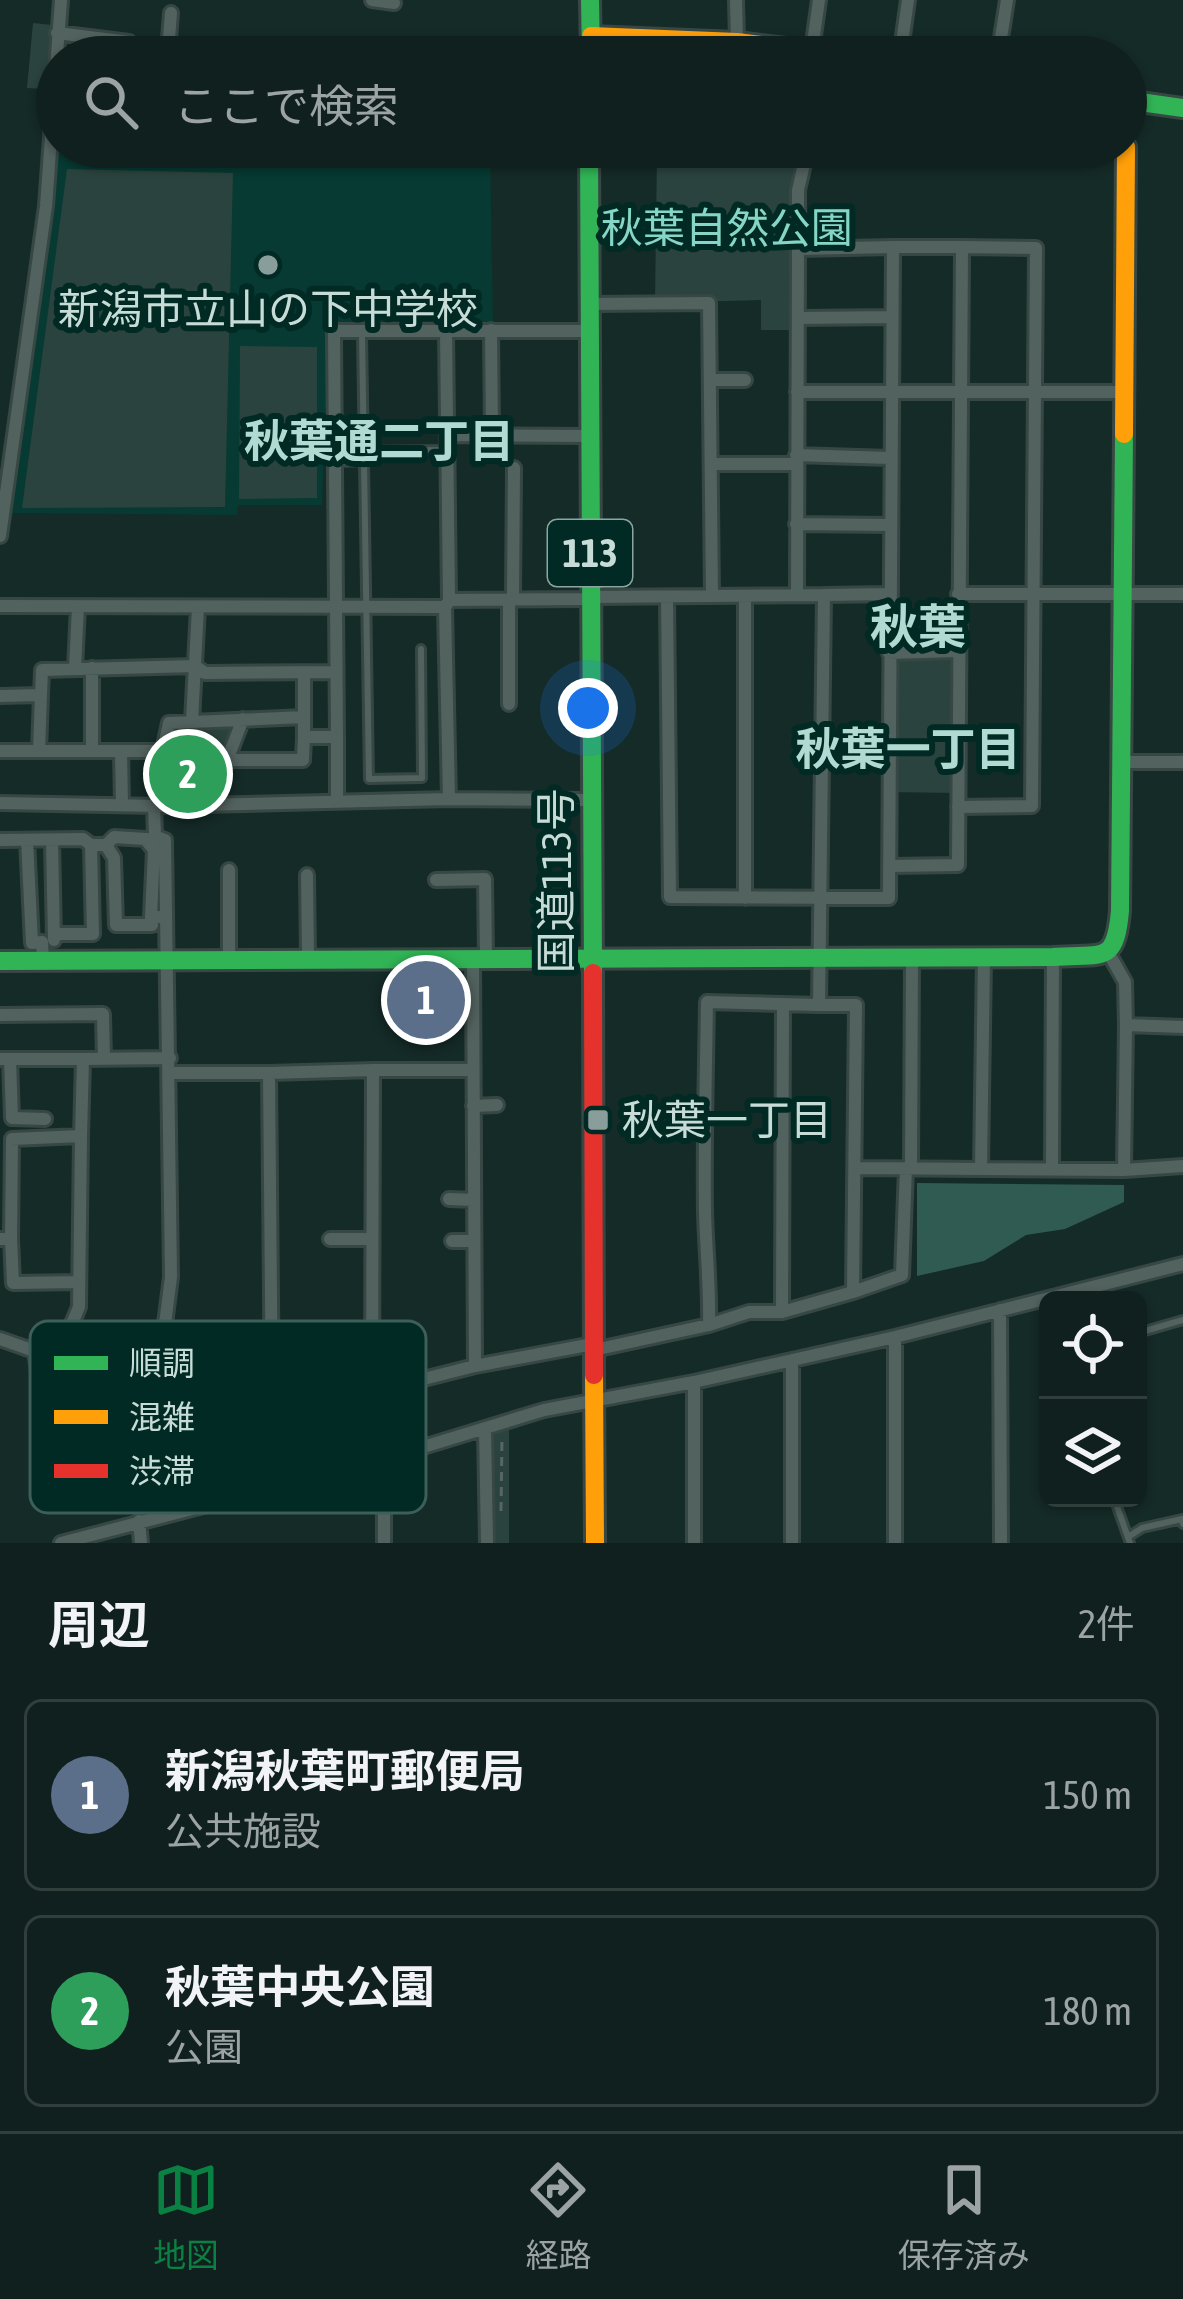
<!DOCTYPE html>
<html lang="ja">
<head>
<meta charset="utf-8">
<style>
  :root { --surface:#10201e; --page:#1e2d2b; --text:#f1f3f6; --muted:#9ca3a4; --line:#303e3c; --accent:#0b8043 }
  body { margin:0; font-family:"Asap Condensed","Noto Sans JP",sans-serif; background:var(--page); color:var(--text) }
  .controls { position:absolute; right:36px; bottom:36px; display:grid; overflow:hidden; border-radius:18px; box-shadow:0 3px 9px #0004 }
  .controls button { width:108px; height:108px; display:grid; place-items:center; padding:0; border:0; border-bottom:3px solid var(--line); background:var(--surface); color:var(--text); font:60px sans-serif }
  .you { position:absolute; left:588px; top:708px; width:42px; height:42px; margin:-30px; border:9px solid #fff; border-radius:50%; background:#1a73e8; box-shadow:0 0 0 18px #1a73e833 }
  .badge { display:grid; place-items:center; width:78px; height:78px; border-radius:50%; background:var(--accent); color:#fff; font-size:39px; font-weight:700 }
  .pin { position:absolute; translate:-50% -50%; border:6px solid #fff; box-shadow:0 3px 12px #0006 }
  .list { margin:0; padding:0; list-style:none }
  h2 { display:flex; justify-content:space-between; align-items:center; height:156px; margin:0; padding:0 48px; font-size:51px }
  h2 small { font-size:39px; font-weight:400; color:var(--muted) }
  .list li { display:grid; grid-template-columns:78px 1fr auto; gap:36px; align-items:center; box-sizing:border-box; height:192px; margin:0 24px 24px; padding:0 24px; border:3px solid var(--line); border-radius:18px }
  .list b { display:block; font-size:45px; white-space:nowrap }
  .list p { margin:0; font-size:39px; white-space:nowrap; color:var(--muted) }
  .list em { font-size:39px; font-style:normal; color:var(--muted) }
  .icon { flex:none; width:66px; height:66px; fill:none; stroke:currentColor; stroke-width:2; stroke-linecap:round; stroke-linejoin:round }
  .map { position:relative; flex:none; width:1183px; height:1543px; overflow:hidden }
  .search { position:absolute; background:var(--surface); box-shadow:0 3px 9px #0004; left:36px; right:36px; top:36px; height:132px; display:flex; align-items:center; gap:30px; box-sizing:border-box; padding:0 42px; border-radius:66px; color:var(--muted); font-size:45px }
  .sheet { height:588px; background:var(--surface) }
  nav { display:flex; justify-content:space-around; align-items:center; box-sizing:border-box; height:168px; border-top:3px solid var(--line); background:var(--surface); font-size:33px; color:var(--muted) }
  nav a { display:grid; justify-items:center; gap:6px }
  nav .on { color:var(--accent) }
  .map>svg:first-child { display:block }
  .built { fill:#063a32 }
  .green { fill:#2b433e }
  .water { fill:#2f5b53 }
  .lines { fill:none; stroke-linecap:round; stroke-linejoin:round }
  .lane-casing { stroke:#374744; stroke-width:12 }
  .street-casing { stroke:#374744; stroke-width:18 }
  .fast-casing { stroke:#374744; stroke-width:24 }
  .slow-casing { stroke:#374744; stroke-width:24 }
  .jam-casing { stroke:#374744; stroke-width:24 }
  .path { stroke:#576664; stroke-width:3; stroke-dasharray:9 6; stroke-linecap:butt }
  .lane { stroke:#52625f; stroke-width:6 }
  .street { stroke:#52625f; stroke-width:12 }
  .fast { stroke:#30b455; stroke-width:18 }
  .slow { stroke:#ff9f0a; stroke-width:18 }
  .jam { stroke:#e5322d; stroke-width:18 }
  .poi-dot { fill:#899e9a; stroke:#012a24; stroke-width:4.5 }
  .labels { text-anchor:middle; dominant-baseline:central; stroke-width:12; stroke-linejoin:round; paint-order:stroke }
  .shield { fill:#012a24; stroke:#8ca7a1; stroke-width:3 }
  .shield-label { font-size:39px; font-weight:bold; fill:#c7dcd7 }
  .park-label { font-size:42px; fill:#85d6c6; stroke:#012a24 }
  .poi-label { font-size:42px; fill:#c7dcd7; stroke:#012a24 }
  .street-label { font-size:42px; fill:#c7dcd7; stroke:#012a24 }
  .neighbourhood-label { font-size:45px; font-weight:bold; fill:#b1dbd2; stroke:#012a24 }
  .quarter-label { font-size:48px; font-weight:bold; fill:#b1dbd2; stroke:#012a24 }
  .key { fill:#012a24; stroke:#3c5f5a; stroke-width:3 }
  .key-label { font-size:33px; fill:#c7dcd7 }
</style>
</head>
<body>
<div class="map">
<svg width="1183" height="1543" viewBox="0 0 1183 1543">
  <rect width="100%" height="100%" fill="#152b28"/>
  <path class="built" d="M57 128V147H490L493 323H328L322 505H238L237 515 12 513 52 208Z"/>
  <path class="green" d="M33 23 52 25 46 89 27 88Z
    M657 154 765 156 804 165 797 330H761V300L655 303Z
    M67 169 233 173 225 507 22 508Z
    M240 346 317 347V498L239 499Z
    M958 651V793L889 792V653Z
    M240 721 208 802 155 803 158 747 167 723Z
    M509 1425V1543H487L485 1429Z"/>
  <path class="water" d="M917 1183 1124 1185V1202L1065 1229 1026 1235 984 1261 917 1276Z"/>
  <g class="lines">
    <g class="lane-casing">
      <path id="lane" d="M362 334 369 779 422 778 421 649
        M364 451 445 450
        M337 462 364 461
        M1138 1333 1183 1320
        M1114 1498 1130 1543
        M1128 1537 1142 1528 1182 1519 1183 1524"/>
    </g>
    <g class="street-casing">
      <path id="street" d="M372 0 394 3
        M736 0 737 42
        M57 33 129 42
        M812 50 819 0
        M138 51 237 54
        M168 51 171 13
        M236 57H276
        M900 57 908 0
        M998 57 1007 0
        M589 150 765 156 766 147
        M798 249V190L808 147
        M590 304 709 303 712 596
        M798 318 892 317
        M446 330 449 600
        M491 330 492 434
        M710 380H745
        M797 392H1122
        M447 435 590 436
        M796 455 890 458
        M711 464H796
        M796 524 890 525
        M0 536 46 206 61 0
        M958 594H1183
        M824 595 888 594
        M592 597 824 595 819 1005 707 1002C706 1072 704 1142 705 1212 706 1250 710 1287 709 1325L749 1312H782L853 1292 856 1005H819
        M667 597 670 897 889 898 893 247 798 249 797 595
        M513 599 514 468
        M0 606 445 607 449 799 591 800
        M446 606 449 600 590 599
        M889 653 958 651
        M75 668 78 607
        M92 668V751
        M0 696 41 695 42 670 195 666 205 673 335 672
        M509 704V599
        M304 717V672
        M192 721 198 607
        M337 737 334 331H590
        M0 751H163L169 723 304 717V737H337V802
        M39 751 41 695
        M121 751 122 804
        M227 760 243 719
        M1121 762H1183
        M0 803 159 806 449 799
        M210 804 227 760H303L304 737
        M154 805 155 836 165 840 171 1277 165 1324 137 1413 183 1421 272 1408 372 1392 475 1366 593 1344
        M958 807 1032 806 1036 248 962 247
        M145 839 154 850 151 917H159
        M0 840 83 839 91 845H106L114 837 162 840
        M27 840 32 943 42 942 43 961
        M52 840 54 940
        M106 845 114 858 116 925H152L151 917
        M889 866 958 865 962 247H893
        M229 870V959
        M307 875 308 958
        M436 880 485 879 486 957
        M745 898V596
        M54 934H93L91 845
        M1108 952 1125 982 1126 1025 1183 1027
        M473 957 475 1366
        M0 1015 103 1014 104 1059
        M0 1059H83
        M10 1059 12 1118 45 1119
        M373 1070H473
        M170 1073H269
        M473 1106 497 1105
        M857 1168 1124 1170 1183 1166
        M911 1168 912 957
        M981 1169 984 957
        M1052 1169 1053 957
        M1124 1170 1126 1025
        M449 1199 474 1200
        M0 1239H11L12 1139 81 1136 83 1059 170 1058
        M11 1239 13 1283 79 1282
        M330 1239H372
        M452 1241H474
        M853 1292 902 1275 906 1168
        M1000 1310 1001 1543
        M782 1312 783 1004
        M895 1337V1543
        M0 1339 57 1359 141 1399
        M594 1350 709 1325
        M35 1351 42 1398
        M57 1359 79 1307 81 1136
        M230 1361 271 1362
        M109 1384 129 1347
        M272 1408 269 1073 373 1070 372 1392
        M485 1429 487 1543
        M384 1459V1543
        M139 1521 141 1543
        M61 1543 384 1459 544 1410 694 1382 895 1337 1183 1264
        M694 1543V1382
        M792 1543V1360"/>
    </g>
    <g class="fast-casing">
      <path id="fast" d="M590 0 591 57
        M1126 100 1183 108
        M1126 129 1127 100
        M589 147 593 973
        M0 961 1053 957C1102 953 1115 966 1120 911L1124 434"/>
    </g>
    <g class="slow-casing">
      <path id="slow" d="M591 36 737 42 860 57
        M1124 434 1126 147
        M594 1375 595 1543"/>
    </g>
    <g class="jam-casing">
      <path id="jam" d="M593 973 594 1375"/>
    </g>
    <path class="path" d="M501 1511 502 1437"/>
    <use href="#lane" class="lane"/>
    <use href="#street" class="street"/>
    <use href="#fast" class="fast"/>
    <use href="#slow" class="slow"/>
    <use href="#jam" class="jam"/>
  </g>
  <g class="poi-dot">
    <circle cx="268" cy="265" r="12"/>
    <rect x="586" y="1108" width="24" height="24" rx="6"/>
  </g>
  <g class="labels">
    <rect class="shield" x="548" y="520" width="84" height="66" rx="9"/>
    <g class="shield-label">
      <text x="590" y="553">113</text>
    </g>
    <g class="park-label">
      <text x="727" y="228">秋葉自然公園</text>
    </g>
    <g class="poi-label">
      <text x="268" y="309">新潟市立山の下中学校</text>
      <text x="622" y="1120" text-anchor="start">秋葉一丁目</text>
    </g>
    <g class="street-label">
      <text transform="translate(556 881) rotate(-90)">国道113号</text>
    </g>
    <g class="neighbourhood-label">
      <text x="379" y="441">秋葉通二丁目</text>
      <text x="908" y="749">秋葉一丁目</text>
    </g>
    <g class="quarter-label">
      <text x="918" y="626">秋葉</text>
    </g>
  </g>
  <rect x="30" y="1321" width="396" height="192" rx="18" class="key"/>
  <rect x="54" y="1356" width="54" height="14" fill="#30b455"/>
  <rect x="54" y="1410" width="54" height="14" fill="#ff9f0a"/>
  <rect x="54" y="1464" width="54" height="14" fill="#e5322d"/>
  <g class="key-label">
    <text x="129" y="1375">順調</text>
    <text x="129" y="1429">混雑</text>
    <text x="129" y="1483">渋滞</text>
  </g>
</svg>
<div class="controls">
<button><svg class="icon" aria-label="locate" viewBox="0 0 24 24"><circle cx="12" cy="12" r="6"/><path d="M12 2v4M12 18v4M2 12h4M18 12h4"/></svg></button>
<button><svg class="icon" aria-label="layers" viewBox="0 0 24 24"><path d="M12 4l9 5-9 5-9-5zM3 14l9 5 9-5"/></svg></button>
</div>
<div class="you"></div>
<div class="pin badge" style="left:426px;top:1000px;background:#5c6f8a">1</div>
<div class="pin badge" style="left:188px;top:774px;background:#2e9e5b">2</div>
<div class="search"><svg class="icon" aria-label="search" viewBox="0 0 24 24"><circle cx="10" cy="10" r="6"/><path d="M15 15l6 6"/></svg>ここで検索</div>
</div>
<section class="sheet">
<h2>周辺<small>2件</small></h2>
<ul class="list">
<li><span class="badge" style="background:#5c6f8a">1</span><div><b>新潟秋葉町郵便局</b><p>公共施設</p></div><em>150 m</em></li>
<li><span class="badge" style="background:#2e9e5b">2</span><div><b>秋葉中央公園</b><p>公園</p></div><em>180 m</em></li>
</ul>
</section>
<nav>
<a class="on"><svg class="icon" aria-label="map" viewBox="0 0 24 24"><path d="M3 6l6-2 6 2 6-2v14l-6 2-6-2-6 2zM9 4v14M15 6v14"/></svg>地図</a>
<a><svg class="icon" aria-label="directions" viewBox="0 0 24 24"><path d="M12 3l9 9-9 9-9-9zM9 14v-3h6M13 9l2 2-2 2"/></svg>経路</a>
<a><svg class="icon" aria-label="saved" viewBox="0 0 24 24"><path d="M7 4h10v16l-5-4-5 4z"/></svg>保存済み</a>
</nav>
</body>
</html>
